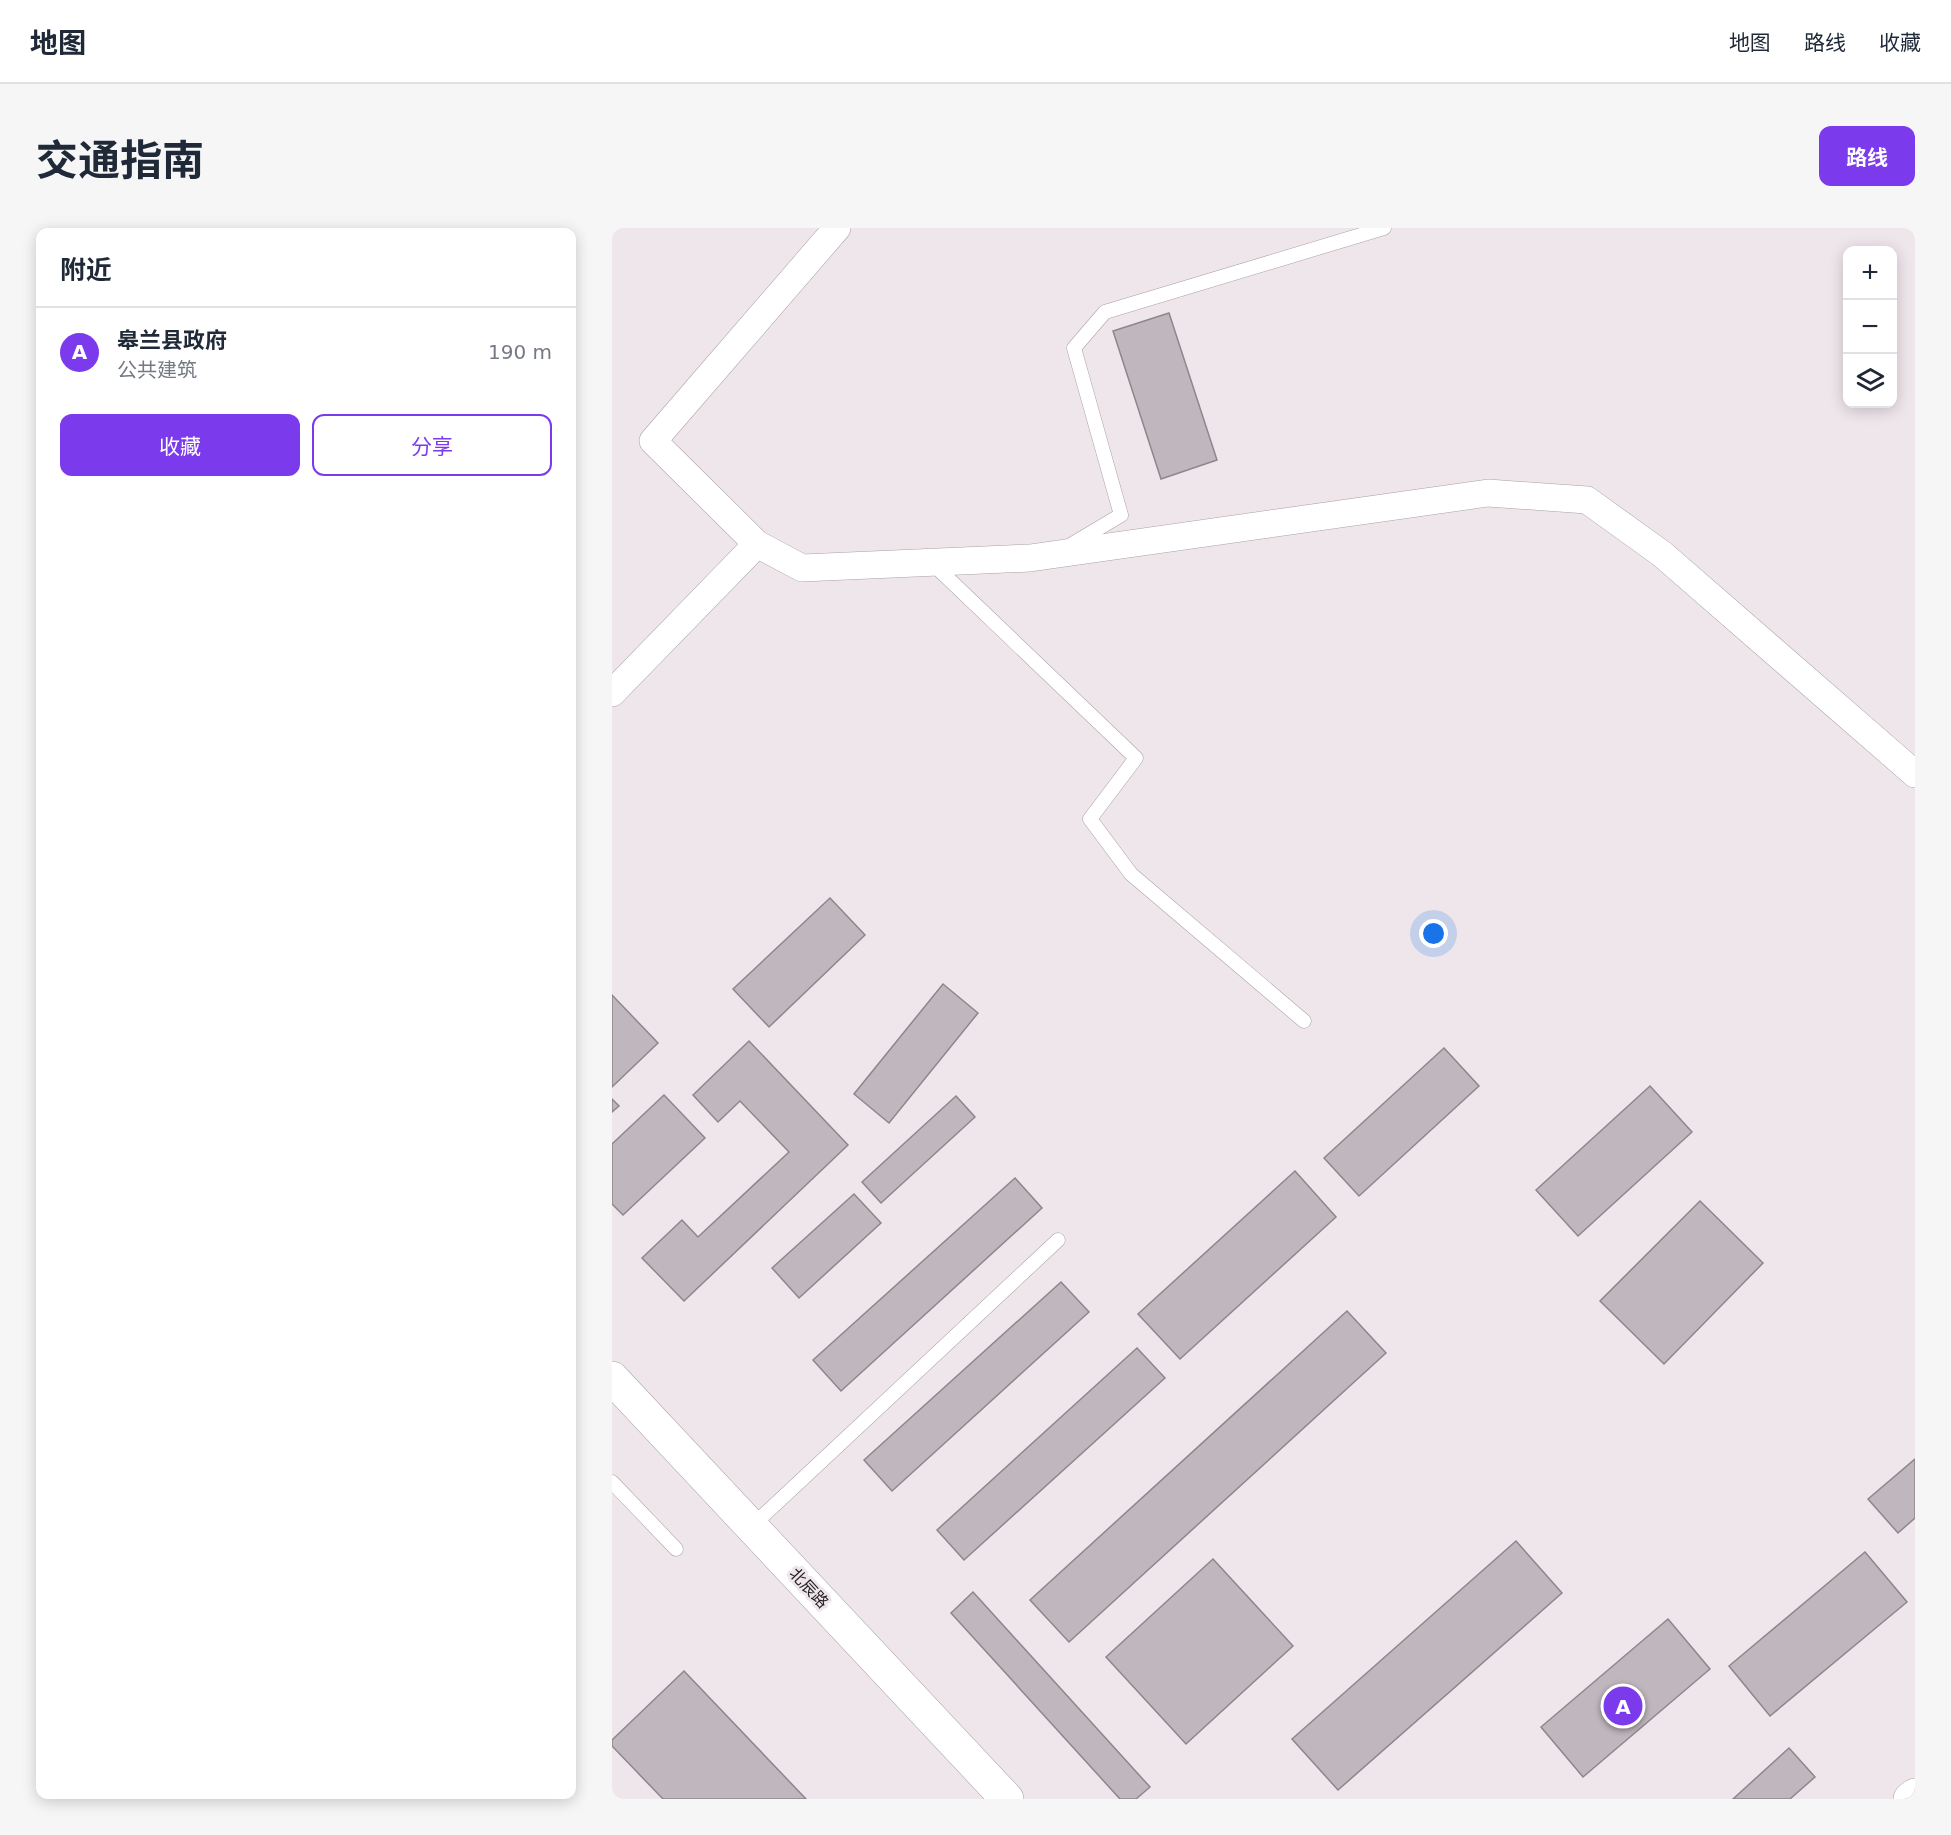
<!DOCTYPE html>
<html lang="zh">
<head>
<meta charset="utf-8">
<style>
  :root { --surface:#fff; --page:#f6f6f7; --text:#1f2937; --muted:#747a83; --line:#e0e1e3; --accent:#7c3aed }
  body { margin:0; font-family:"DejaVu Sans","Noto Sans SC",sans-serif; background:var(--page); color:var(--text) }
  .controls { position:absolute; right:18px; top:18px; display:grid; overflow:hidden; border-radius:12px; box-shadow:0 3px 15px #0003 }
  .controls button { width:54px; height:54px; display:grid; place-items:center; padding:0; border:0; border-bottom:2px solid var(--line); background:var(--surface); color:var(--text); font:30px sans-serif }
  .you { position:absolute; left:822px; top:706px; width:21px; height:21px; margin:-15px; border:4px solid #fff; border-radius:50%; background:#1a73e8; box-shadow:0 0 0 9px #1a73e833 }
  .badge { display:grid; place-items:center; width:39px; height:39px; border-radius:50%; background:var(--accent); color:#fff; font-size:20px; font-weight:700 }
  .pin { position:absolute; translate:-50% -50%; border:3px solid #fff; box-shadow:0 2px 6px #0006 }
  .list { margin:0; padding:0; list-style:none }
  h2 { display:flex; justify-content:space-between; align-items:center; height:78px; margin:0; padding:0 24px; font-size:26px }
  h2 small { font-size:20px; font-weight:400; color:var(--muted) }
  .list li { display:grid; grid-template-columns:39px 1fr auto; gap:18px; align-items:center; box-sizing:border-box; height:90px; padding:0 24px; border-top:2px solid var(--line) }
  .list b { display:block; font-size:22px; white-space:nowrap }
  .list p { margin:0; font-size:20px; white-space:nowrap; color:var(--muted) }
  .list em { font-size:20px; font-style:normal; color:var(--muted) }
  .actions { display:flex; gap:12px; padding:18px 24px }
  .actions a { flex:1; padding:14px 0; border:2px solid var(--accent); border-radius:12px; text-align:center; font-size:21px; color:var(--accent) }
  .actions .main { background:var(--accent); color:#fff }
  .icon { flex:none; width:33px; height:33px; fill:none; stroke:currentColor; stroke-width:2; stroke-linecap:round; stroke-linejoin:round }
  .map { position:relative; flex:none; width:1303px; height:1571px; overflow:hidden; border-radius:12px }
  header { display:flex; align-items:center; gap:36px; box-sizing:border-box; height:84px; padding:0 30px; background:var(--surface); border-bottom:2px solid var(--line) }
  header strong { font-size:28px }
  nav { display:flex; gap:33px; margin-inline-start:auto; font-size:21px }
  .intro { display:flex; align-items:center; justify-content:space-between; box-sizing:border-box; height:144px; padding:0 36px }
  h1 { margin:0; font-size:42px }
  .button { padding:15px 27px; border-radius:12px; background:var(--accent); color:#fff; font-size:21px; font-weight:700 }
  main { display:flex; gap:36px; padding:0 36px }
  aside { flex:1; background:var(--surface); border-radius:12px; box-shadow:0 3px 15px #0003 }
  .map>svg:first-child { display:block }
  .building { fill:#bfb7bd; stroke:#8e868c; stroke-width:1.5 }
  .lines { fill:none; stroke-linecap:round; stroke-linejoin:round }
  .service-casing { stroke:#a9a1a6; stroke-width:15 }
  .minor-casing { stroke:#a9a1a6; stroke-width:28 }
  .tertiary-casing { stroke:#a9a1a6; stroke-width:34 }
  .primary-casing { stroke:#a9a1a6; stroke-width:34 }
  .service { stroke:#fff; stroke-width:14 }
  .minor { stroke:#fff; stroke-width:27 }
  .tertiary { stroke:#fff; stroke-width:33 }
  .primary { stroke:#fff; stroke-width:33 }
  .labels { text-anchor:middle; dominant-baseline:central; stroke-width:6; stroke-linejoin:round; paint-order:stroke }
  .street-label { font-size:16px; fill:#211e21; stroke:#efe6ec }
</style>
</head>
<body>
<header>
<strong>地图</strong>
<nav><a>地图</a><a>路线</a><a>收藏</a></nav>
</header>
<div class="intro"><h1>交通指南</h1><a class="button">路线</a></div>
<main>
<aside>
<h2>附近<small></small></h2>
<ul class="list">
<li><span class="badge">A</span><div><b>皋兰县政府</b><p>公共建筑</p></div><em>190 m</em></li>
</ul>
<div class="actions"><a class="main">收藏</a><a>分享</a></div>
</aside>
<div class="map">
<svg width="1303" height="1571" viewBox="0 0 1303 1571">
  <rect width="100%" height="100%" fill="#efe6ec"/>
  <path class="building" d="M557 85 605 232 549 251 501 103Z
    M218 670 253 707 157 799 121 761Z
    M331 756 366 785 277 895 242 866Z
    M0 767 46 815 0 859Z
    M137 813 236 917 72 1073 30 1030 70 992 86 1009 177 924 128 873 106 894 81 867Z
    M832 820 867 858 747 968 712 930Z
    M1038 858 1080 904 966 1008 924 962Z
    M52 867 93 910 11 987 0 976V916Z
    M344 868 363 889 269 975 250 954Z
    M0 871 7 878 0 884Z
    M683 943 724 989 568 1131 526 1086Z
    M403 950 430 980 229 1163 201 1132Z
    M242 966 269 995 187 1070 160 1040Z
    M1088 973 1151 1035 1052 1136 988 1073Z
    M449 1054 477 1084 280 1263 252 1232Z
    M735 1083 774 1125 457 1414 418 1372Z
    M525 1120 553 1150 352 1332 325 1302Z
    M1303 1231V1290L1286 1305 1256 1271Z
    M904 1313 950 1365 726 1562 680 1511Z
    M1253 1324 1295 1374 1158 1488 1117 1438Z
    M601 1331 681 1418 574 1516 494 1429Z
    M361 1364 538 1559 524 1571H508L339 1385Z
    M1056 1391 1098 1441 971 1549 929 1499Z
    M72 1443 194 1571H51L0 1518V1512Z
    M1177 1520 1203 1549 1178 1571H1121Z"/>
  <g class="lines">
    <g class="service-casing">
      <path id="service" d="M457 318 509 287 462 120 493 84 772 0
        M321 336 524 530 478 591 519 646 692 793
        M0 1254 64 1321
        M139 1299 446 1012"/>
    </g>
    <g class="minor-casing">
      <path id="minor" d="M225 0 41 213 145 316 190 340 418 330 876 265 975 272 1050 326 1303 546
        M0 465 145 316"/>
    </g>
    <g class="tertiary-casing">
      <path id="tertiary" d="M1298 1571 1303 1567"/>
    </g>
    <g class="primary-casing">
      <path id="primary" d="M0 1150 395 1571"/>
    </g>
    <use href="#service" class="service"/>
    <use href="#minor" class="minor"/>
    <use href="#tertiary" class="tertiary"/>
    <use href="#primary" class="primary"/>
  </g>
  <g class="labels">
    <g class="street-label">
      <text transform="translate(197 1360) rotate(47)">北辰路</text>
    </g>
  </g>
</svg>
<div class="controls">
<button>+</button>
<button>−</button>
<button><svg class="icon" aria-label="layers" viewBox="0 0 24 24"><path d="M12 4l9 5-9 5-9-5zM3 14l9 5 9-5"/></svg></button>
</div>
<div class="you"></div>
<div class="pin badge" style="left:1011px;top:1478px">A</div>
</div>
</main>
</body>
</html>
